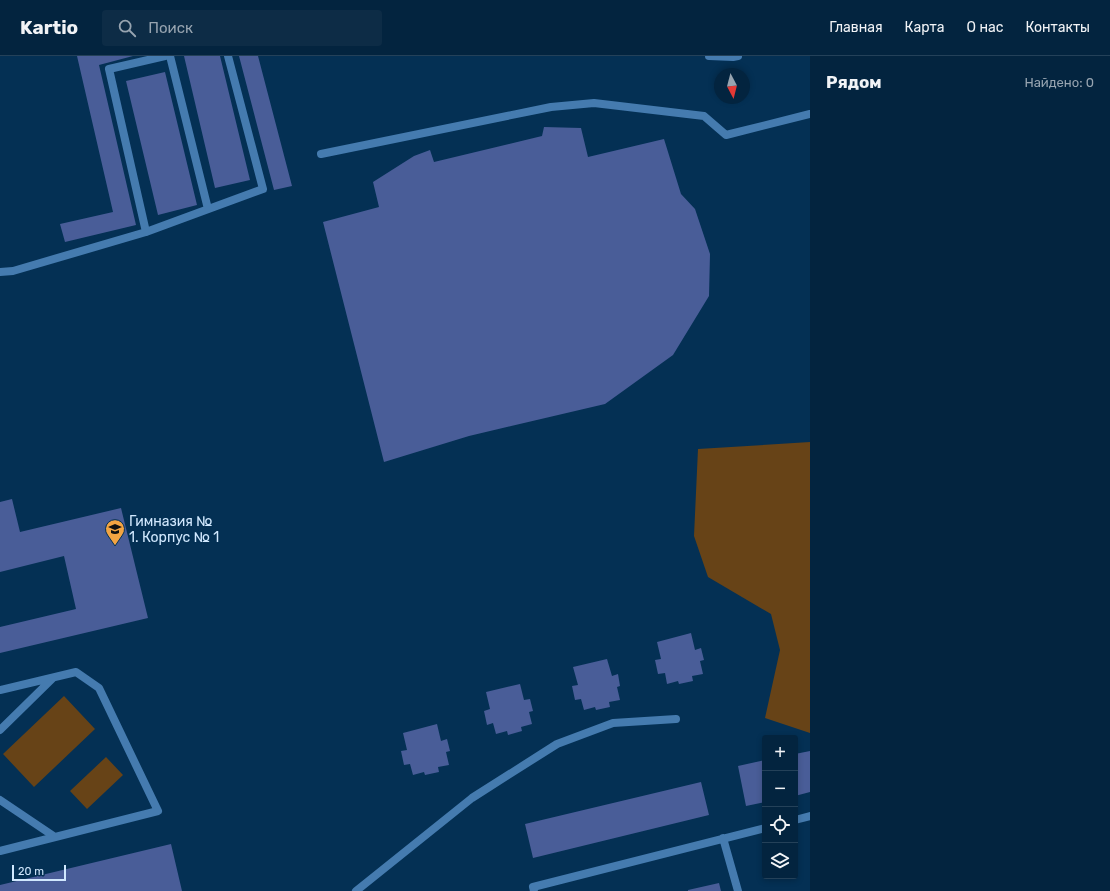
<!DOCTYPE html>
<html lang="ru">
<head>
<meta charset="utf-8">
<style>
  :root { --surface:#03243f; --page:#0d2c46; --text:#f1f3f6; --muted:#97a4b0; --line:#244159 }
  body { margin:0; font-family:Rubik,sans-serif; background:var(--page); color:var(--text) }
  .controls { position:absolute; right:12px; bottom:12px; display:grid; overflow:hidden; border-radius:4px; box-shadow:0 2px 6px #0003 }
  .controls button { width:36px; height:36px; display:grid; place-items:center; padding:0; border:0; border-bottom:1px solid var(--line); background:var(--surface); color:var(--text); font:20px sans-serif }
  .compass { position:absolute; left:714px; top:12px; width:36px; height:36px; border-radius:50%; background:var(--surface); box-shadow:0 2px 6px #0003; rotate:173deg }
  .scale { position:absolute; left:12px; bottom:10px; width:54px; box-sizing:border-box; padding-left:4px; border:2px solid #d1e8fe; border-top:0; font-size:11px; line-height:14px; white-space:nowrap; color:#d1e8fe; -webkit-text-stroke:3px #043054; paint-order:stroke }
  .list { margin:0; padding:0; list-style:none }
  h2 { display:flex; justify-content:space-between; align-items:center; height:52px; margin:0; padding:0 16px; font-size:17px }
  h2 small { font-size:13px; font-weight:400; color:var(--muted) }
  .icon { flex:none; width:22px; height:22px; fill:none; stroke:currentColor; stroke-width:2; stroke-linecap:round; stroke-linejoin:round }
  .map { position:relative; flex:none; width:810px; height:835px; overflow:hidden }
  header { display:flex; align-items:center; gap:24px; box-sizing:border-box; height:56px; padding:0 20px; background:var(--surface); border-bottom:1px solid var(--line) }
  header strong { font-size:19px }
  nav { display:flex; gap:22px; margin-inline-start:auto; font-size:14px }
  .search { width:280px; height:36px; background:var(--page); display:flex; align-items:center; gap:10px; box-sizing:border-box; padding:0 14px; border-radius:4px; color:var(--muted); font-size:15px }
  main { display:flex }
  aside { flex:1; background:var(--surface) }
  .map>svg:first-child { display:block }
  .green { fill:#674317 }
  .building { fill:#495d98 }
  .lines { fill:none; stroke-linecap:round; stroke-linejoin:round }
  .lane { stroke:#457baf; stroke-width:8 }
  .labels { text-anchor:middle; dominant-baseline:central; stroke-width:3; stroke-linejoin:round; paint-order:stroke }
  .poi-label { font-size:14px; fill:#d1e8fe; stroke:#043054; text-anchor:start }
</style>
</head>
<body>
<header>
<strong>Kartio</strong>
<div class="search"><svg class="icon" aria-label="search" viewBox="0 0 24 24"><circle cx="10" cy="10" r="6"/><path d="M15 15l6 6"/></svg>Поиск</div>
<nav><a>Главная</a><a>Карта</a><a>О нас</a><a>Контакты</a></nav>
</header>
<main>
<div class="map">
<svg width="810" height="835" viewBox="0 0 810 835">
  <rect width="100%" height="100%" fill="#043054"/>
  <path class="green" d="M810 386V677L765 662 780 594 771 558 708 521 694 480 698 393Z
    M64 640 95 673 34 731 3 698Z
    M106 701 123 719 87 753 70 735Z"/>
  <path class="building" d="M77 0H133L99 9 136 169 65 186 60 168 113 156Z
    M184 0H220L250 124 215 132Z
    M239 0H258L292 130 274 134Z
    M165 16 197 149 158 159 126 25Z
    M544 71 581 72 588 101 664 83 681 138 695 153 710 198 709 240 673 299 605 348 469 380 384 406 323 166 379 151 373 126 414 100 430 94 434 106 542 80Z
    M12 443 20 476 121 452 148 562 0 597V571L76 553 64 500 0 516V446Z
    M691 577 695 594 701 592 704 604 700 605 703 618 692 620 693 625 679 628 678 625 667 628 665 617 658 618 655 604 661 603 657 586Z
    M607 603 612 620 618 618 620 630 617 631 620 644 609 646 610 651 596 654 595 651 584 654 581 643 575 644 572 630 578 629 573 611Z
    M520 628 524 644 530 643 533 655 529 656 532 668 521 671 522 675 508 679 507 675 496 678 493 667 487 669 484 655 490 653 486 636Z
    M437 668 441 685 447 683 450 695 446 696 449 709 438 711 439 716 425 719 424 716 413 719 410 708 404 709 401 695 407 694 403 677Z
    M810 695V736L795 740V698Z
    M765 704V746L746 750 738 710Z
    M701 726 709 759 533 802 525 768Z
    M171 788 182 835H0V829Z
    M719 827 721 835H688V834Z"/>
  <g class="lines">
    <path class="lane" d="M170 0 208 153
      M709 0 733 1 738 0
      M321 98 551 51 594 47 704 60 726 79 810 58
      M146 176 109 13 165 0
      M0 216 13 215 146 176 263 133 228 0
      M0 634 76 616 99 632 158 755 0 795
      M0 674 53 622
      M0 744 55 781
      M795 764 810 760
      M723 782 738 835
      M356 835 472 742 557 688 613 667 676 663
      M534 835 533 831 765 772"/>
  </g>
  <defs>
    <g id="school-pin" transform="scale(1)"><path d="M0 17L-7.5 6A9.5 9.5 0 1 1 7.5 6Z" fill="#f3a442" stroke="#043054"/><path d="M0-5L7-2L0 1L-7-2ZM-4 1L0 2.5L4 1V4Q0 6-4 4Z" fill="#111"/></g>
  </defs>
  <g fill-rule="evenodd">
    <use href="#school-pin" x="115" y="473"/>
  </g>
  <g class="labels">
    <g class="poi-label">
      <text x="129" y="465">Гимназия №<tspan x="129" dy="16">1. Корпус № 1</tspan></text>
    </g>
  </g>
</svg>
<div class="controls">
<button>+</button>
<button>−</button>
<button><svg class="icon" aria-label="locate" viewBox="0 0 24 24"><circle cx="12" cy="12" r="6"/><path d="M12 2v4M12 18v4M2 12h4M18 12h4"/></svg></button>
<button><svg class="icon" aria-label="layers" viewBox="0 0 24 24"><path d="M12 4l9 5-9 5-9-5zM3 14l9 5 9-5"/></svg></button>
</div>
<svg class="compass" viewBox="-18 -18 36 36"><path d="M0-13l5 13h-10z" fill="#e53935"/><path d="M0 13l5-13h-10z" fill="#97a4b0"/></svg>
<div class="scale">20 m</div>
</div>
<aside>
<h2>Рядом<small>Найдено: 0</small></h2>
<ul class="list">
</ul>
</aside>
</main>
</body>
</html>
